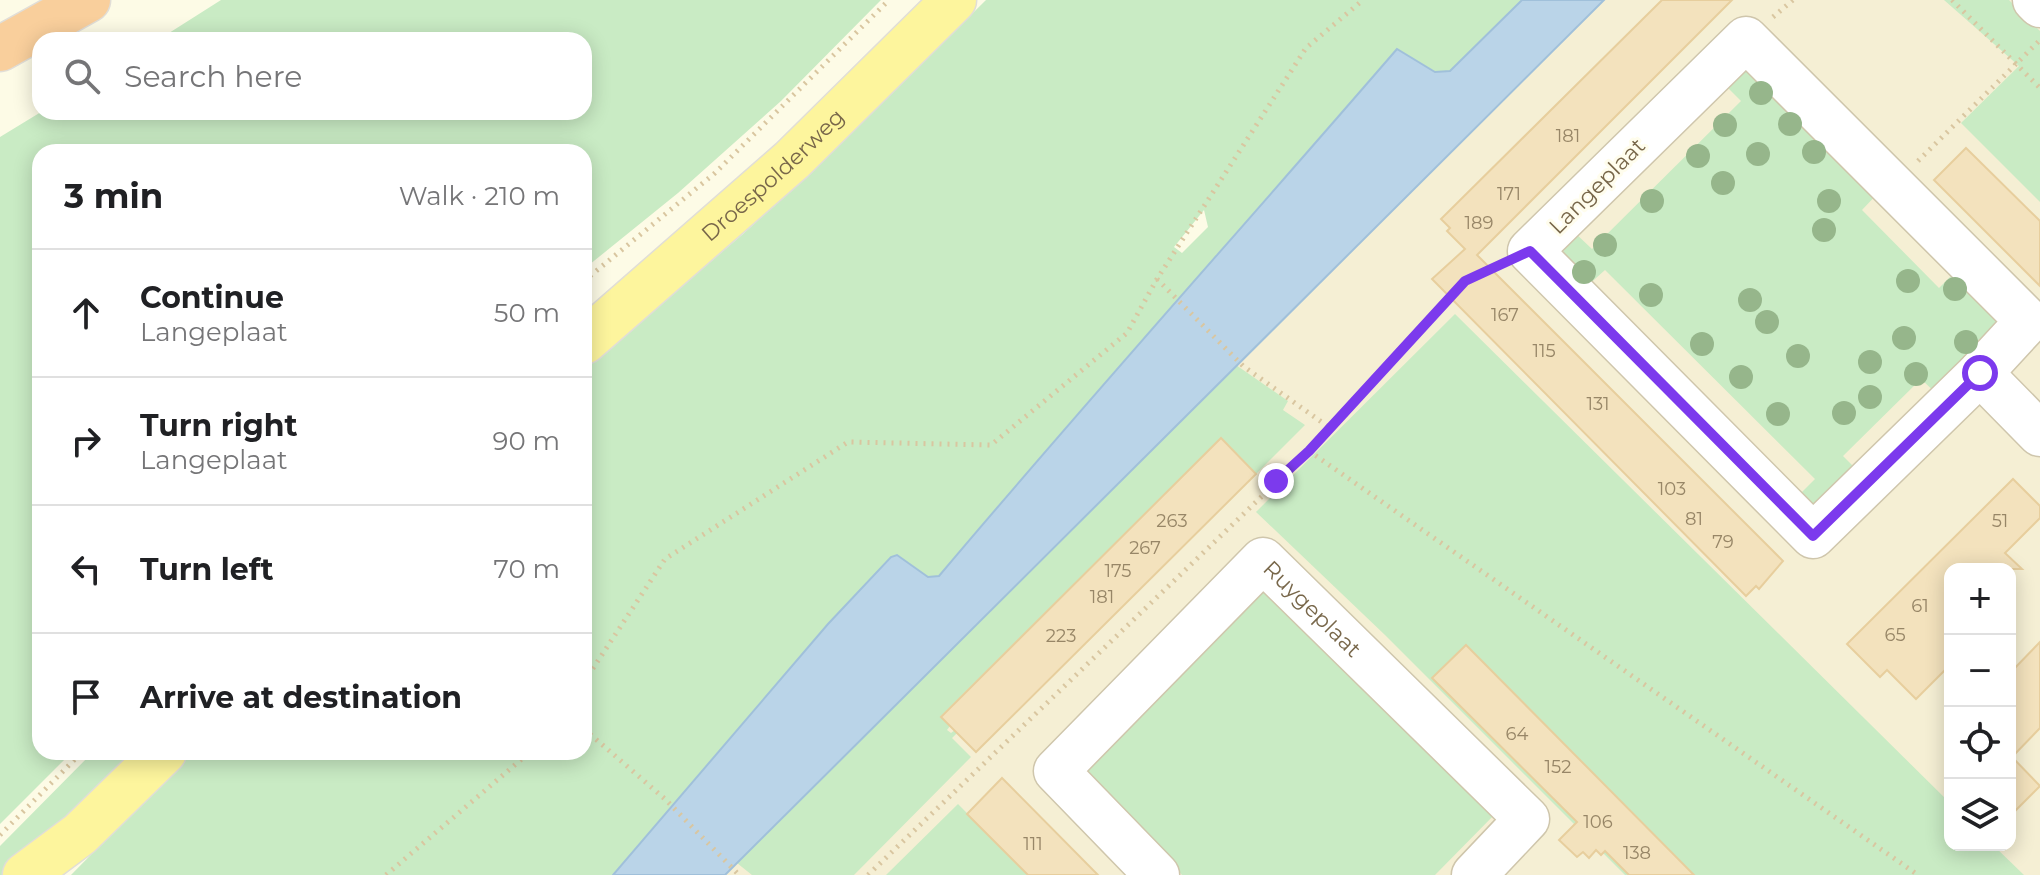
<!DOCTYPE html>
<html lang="en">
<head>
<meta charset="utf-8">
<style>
  :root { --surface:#fff; --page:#f6f6f6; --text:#202124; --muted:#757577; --line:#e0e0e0 }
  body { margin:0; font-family:Montserrat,sans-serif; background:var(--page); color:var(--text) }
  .controls { position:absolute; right:24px; bottom:24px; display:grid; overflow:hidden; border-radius:16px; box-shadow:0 4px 20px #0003 }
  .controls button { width:72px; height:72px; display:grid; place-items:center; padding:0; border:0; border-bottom:2px solid var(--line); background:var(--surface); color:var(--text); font:40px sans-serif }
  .stop { position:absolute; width:24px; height:24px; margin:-18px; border:6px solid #7c3aed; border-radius:50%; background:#fff }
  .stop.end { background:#7c3aed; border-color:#fff; box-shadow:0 2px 8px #0008 }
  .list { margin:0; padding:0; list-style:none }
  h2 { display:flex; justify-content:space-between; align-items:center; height:104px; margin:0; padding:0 32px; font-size:34px }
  h2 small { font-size:26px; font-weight:400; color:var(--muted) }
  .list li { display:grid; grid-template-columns:52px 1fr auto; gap:24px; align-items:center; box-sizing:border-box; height:128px; padding:0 32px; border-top:2px solid var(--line) }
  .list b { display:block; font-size:30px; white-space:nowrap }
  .list p { margin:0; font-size:26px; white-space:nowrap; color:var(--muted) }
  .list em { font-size:26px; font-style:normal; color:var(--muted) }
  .icon { flex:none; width:44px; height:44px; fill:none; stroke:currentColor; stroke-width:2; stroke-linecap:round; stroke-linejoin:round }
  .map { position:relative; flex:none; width:2040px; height:875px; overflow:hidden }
  .search { position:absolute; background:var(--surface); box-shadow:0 4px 20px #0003; left:32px; top:32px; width:560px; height:88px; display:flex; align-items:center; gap:20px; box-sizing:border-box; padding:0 28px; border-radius:24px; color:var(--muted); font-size:30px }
  .panel { position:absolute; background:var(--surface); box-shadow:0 4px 20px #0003; left:32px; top:144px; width:560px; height:616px; border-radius:24px }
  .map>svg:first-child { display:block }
  .residential { fill:#f5efd4; fill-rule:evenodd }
  .green { fill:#c9ebc4; fill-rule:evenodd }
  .water { fill:#bad4e8; stroke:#a0c0da; stroke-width:2 }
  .building { fill:#f3e2bd; stroke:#e7ce9d; stroke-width:2 }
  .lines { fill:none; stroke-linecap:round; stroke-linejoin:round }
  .minor-casing { stroke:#cfc6ac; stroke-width:47 }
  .major-casing { stroke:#e1ded7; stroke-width:47 }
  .highway-casing { stroke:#e1ded7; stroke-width:47 }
  .path { stroke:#d9c6a0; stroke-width:5; stroke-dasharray:2 6; stroke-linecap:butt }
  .minor { stroke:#fff; stroke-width:44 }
  .major { stroke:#fdf59d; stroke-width:44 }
  .highway { stroke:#f9cf9c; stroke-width:44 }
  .tree { fill:#96b68b }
  .route { stroke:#7c3aed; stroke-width:10 }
  .labels { text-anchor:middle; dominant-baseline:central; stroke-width:6; stroke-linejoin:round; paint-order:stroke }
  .number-label { font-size:18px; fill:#978667 }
  .street-label { font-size:22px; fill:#78674a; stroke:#fffded }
</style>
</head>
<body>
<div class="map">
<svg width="2040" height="875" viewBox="0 0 2040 875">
  <rect width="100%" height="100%" fill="#fdfbe6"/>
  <path class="residential" d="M1563 0H2040V875H677ZM1950 569H2010V845H1950Z"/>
  <path class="green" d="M221 0H881L781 101 678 193 584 269V152H40V752H72L0 824V137L41 112H584V40H158Z
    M986 0H1522L1451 71 1436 72 1397 49C1244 225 1089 398 939 576L928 577 897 555 828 624 613 875H71L192 752H584V370L743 234 843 142ZM1204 210 1208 227 1182 253 1174 247Z
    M1944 0H2009L2040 31V202L1961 123 2019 66Z
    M1745 69 1880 191 1862 210 1939 288 1958 269 2002 324 1940 397 1921 379 1843 456 1862 475 1818 508 1795 499 1815 479 1605 270 1585 288C1565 262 1554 262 1573 231L1592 249 1741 101 1722 82Z
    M1455 314 1950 803V845H1993L2024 875H1625L1385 635 1256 512Z
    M1236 365 1288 401 1283 410 1305 425 1256 474 1220 439 941 716 950 726 947 730 951 733 955 730 957 733 952 738 971 757 854 875H752L737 863 744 854Z
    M1247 559 1498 811 1435 875H1182L1063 756Z
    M93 752H133L6 875H0V846Z
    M958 804 1028 875H886Z"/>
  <path class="water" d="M1522 0H1604L725 875H613L828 624 891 557 897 555 928 577 939 576C1089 398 1245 225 1397 49L1435 72 1450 71Z"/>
  <path class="building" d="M1662 0H1732L1477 255 1783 561 1759 589 1756 586 1746 596 1432 279 1465 249 1447 231 1450 228 1441 219Z
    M1966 148 2040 221V286L1934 180Z
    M1221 438 1256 474 976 752 941 717Z
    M2013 479 2040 506V518L2005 553 2022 569H1950V665L1916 699 1887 670 1880 677 1847 644Z
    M2040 642V728L2012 757 2040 786 2010 816V673Z
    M1466 645 1694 875H1629L1605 851 1601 855 1596 850 1589 858 1583 852 1577 857 1559 840 1577 822 1432 678Z
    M1002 778 1098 875H1028L967 814Z"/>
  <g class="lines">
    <g class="minor-casing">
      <g id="minor">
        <path d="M2035 0 2040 5"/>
        <path d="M1746 39 2028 321 1980 373 1813 536 1530 251Z"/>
        <path d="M1980 373 2040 434"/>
        <path id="s1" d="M1157 875 1056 771 1263 560 1527 819 1474 875"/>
      </g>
    </g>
    <g class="major-casing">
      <g id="major">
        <path id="s2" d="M584 342 792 160 954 0"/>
        <path d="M25 875 80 834 164 752"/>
      </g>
    </g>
    <g class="highway-casing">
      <path id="highway" d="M0 49 88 0"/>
    </g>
    <path class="path" d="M1952 0 2016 64 2039 41
      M1773 17 1793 0
      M1918 161 2016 64 2040 88
      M1157 279 1243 366 1330 428
      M584 281 715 173 889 0
      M1309 451 1918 875
      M584 682 665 559 848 442 991 445 1127 333 1157 279 1306 48 1363 0
      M584 729 665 799 739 875
      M0 835 82 752
      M386 875 530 752
      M868 875 1309 451 1465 281 1497 267"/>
    <use href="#minor" class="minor"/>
    <use href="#major" class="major"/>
    <use href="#highway" class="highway"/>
  </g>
  <g class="tree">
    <circle cx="1761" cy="93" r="12"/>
    <circle cx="1790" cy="124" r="12"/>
    <circle cx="1725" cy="125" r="12"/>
    <circle cx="1814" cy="152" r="12"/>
    <circle cx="1758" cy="154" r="12"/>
    <circle cx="1698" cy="156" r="12"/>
    <circle cx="1723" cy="183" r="12"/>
    <circle cx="1652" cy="201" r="12"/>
    <circle cx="1829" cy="201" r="12"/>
    <circle cx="1824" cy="230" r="12"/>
    <circle cx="1605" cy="245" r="12"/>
    <circle cx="1584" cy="272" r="12"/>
    <circle cx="1908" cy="281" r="12"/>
    <circle cx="1955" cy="289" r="12"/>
    <circle cx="1651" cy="295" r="12"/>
    <circle cx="1750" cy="300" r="12"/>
    <circle cx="1767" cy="322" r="12"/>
    <circle cx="1904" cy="338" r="12"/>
    <circle cx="1966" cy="342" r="12"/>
    <circle cx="1702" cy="344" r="12"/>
    <circle cx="1798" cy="356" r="12"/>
    <circle cx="1870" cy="362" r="12"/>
    <circle cx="1916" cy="374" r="12"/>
    <circle cx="1741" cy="377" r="12"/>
    <circle cx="1870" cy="397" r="12"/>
    <circle cx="1844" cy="413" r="12"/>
    <circle cx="1778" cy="414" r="12"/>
  </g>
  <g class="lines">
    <path class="route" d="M1276 481 1309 451 1465 281 1530 251 1813 536 1980 373"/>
  </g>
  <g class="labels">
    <g class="number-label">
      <text x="1568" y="136">181</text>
      <text x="1509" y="194">171</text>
      <text x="1479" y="223">189</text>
      <text x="1505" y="315">167</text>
      <text x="1544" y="351">115</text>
      <text x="1598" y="404">131</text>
      <text x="1672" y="489">103</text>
      <text x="1694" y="519">81</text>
      <text x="1172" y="521">263</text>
      <text x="2000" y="521">51</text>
      <text x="1723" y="542">79</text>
      <text x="1145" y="548">267</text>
      <text x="1118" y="571">175</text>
      <text x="1102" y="597">181</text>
      <text x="1920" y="606">61</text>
      <text x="1895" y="635">65</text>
      <text x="1061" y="636">223</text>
      <text x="1517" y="734">64</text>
      <text x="1558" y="767">152</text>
      <text x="1598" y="822">106</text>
      <text x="1033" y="844">111</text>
      <text x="1637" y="853">138</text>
    </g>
    <g class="street-label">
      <text stroke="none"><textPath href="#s2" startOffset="252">Droespolderweg</textPath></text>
      <text transform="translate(1597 186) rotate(-45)">Langeplaat</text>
      <text stroke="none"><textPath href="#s1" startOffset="510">Ruygeplaat</textPath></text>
    </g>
  </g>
</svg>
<div class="controls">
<button>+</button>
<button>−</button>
<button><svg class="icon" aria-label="locate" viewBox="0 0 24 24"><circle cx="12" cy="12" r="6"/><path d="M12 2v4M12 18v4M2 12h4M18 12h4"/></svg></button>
<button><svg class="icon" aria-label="layers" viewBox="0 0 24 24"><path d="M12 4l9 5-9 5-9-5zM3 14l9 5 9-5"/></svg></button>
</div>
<div class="stop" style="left:1980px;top:373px"></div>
<div class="stop end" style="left:1276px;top:481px"></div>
<div class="search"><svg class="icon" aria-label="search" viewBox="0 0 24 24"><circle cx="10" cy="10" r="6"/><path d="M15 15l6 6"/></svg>Search here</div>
<section class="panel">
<h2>3 min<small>Walk · 210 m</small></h2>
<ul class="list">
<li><svg class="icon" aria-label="ahead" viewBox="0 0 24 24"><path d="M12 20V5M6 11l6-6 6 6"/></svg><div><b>Continue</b><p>Langeplaat</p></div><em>50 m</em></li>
<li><svg class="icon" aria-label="right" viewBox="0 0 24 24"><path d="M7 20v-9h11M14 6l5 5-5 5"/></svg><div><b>Turn right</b><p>Langeplaat</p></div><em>90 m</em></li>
<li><svg class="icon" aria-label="left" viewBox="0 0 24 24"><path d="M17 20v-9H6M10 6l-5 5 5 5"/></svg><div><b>Turn left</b></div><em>70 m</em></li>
<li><svg class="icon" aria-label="arrive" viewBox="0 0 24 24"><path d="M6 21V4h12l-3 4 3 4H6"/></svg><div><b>Arrive at destination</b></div></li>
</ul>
</section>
</div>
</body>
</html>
